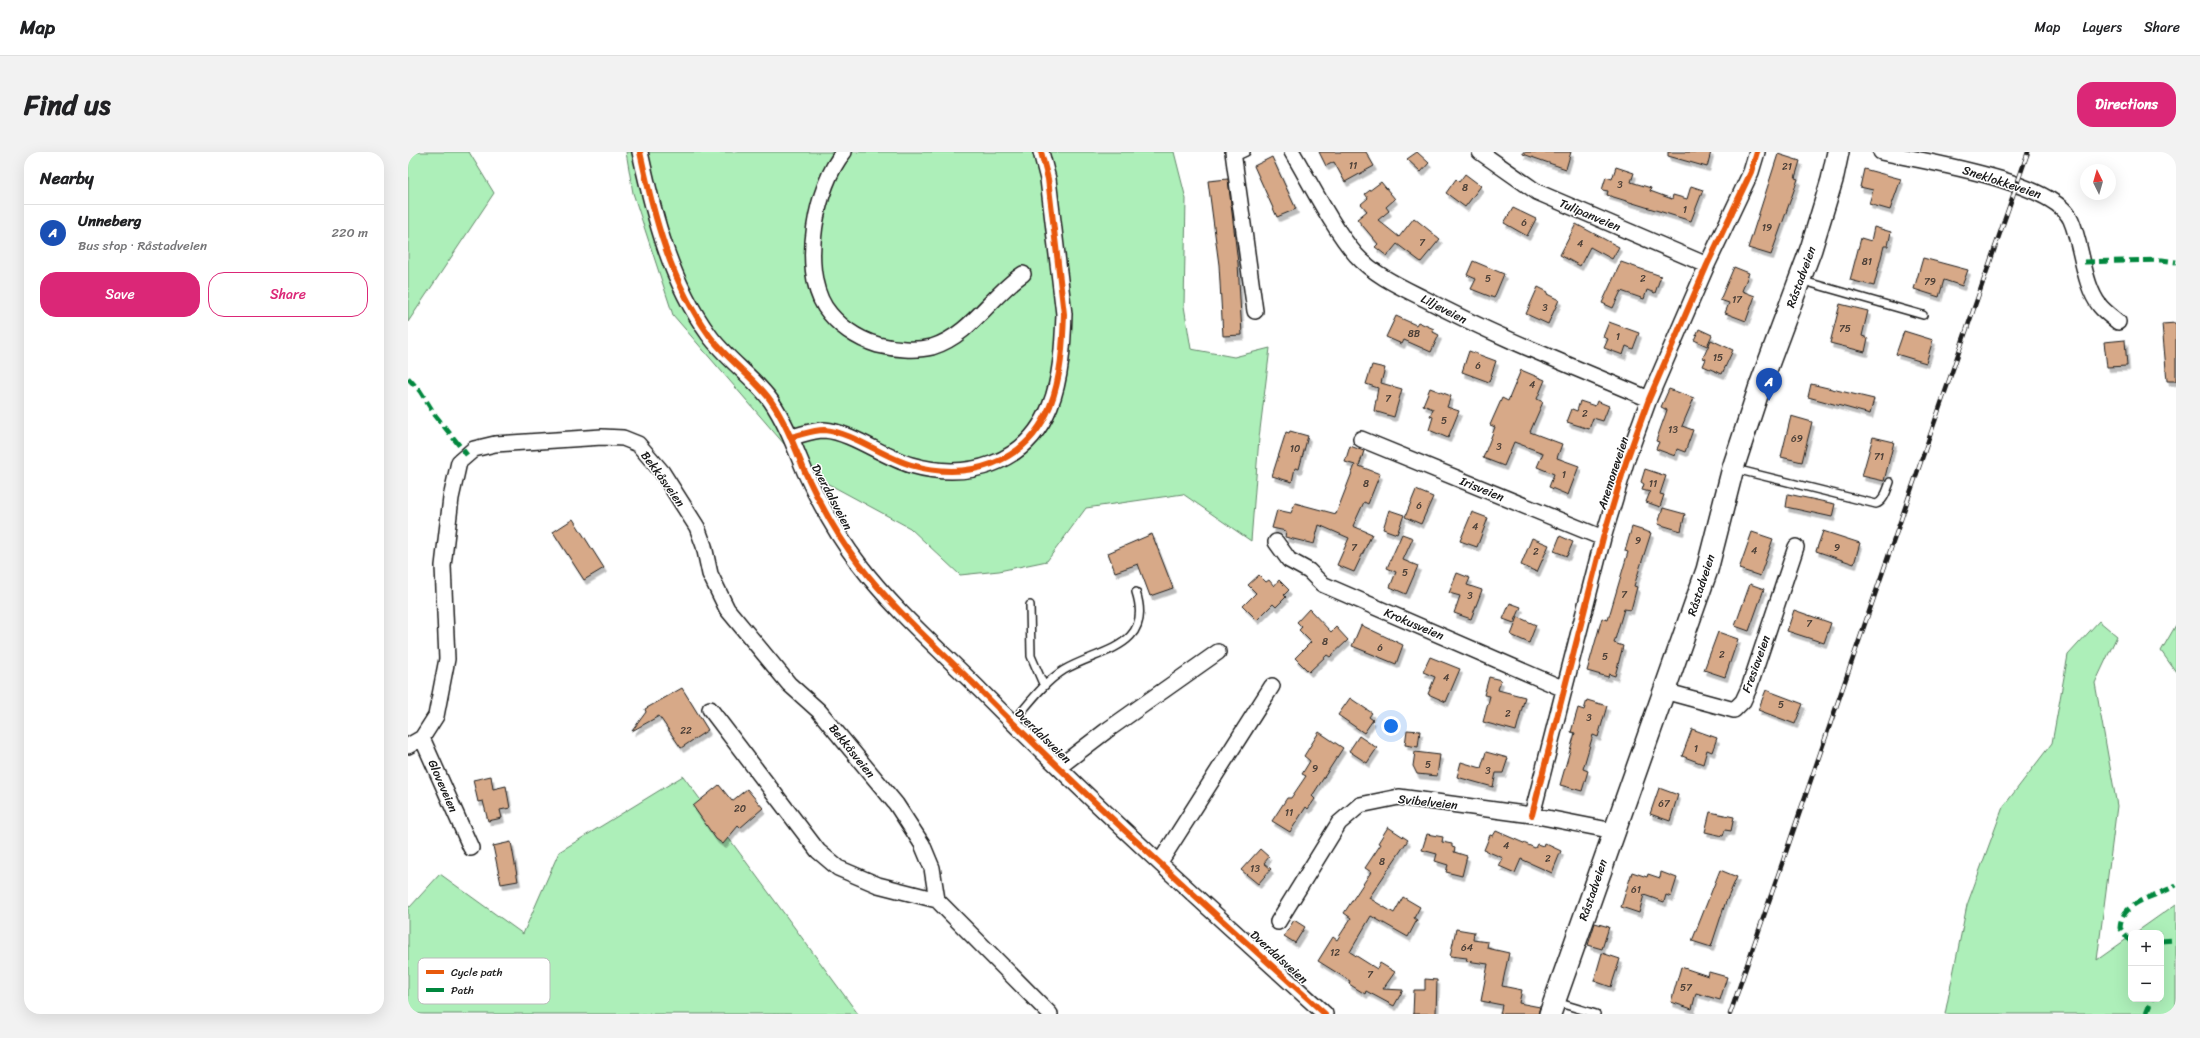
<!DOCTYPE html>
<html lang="en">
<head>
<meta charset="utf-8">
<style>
  :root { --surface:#fff; --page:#f2f2f2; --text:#202124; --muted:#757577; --line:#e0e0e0; --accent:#db2777 }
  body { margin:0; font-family:Sriracha,sans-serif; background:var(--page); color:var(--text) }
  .controls { position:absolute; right:12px; bottom:12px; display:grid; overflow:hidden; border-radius:8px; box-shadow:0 4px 16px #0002 }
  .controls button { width:36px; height:36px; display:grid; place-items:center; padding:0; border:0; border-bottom:1px solid var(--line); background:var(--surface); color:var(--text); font:20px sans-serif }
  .compass { position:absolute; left:1672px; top:12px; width:36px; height:36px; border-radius:50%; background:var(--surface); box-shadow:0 4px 16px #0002; rotate:355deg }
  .you { position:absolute; left:983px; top:574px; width:14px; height:14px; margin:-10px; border:3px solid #fff; border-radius:50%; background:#1a73e8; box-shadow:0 0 0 6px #1a73e833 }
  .badge { display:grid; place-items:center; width:26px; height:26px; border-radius:50%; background:var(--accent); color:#fff; font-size:13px; font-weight:700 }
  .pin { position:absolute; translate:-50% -33px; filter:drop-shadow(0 1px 2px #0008) }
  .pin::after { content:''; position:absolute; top:21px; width:14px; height:12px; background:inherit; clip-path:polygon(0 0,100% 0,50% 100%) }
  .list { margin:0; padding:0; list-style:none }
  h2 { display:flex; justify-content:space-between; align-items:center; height:52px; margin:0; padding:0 16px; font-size:17px }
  h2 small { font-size:13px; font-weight:400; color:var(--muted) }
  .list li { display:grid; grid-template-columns:26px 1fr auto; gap:12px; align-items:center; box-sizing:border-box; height:56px; padding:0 16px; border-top:1px solid var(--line) }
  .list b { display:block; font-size:15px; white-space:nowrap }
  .list p { margin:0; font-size:13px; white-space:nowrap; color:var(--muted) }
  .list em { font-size:13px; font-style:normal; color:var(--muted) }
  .actions { display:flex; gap:8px; padding:12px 16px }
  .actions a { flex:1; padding:9px 0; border:1px solid var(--accent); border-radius:16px; text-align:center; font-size:14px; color:var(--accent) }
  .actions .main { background:var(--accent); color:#fff }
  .map { position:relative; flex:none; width:1768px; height:862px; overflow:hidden; border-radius:16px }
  header { display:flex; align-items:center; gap:24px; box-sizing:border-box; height:56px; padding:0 20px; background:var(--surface); border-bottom:1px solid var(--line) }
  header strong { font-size:19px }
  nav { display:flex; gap:22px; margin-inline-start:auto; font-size:14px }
  .intro { display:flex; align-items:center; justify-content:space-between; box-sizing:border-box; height:96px; padding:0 24px }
  h1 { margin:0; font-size:28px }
  .button { padding:10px 18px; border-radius:16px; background:var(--accent); color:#fff; font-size:14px; font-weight:700 }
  main { display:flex; gap:24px; padding:0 24px }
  aside { flex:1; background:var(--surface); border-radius:16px; box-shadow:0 4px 16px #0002 }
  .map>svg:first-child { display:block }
  .green { fill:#adefb9; stroke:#64866a }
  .building { fill:#d7a988; stroke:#1c1c1c; filter:url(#shadow) }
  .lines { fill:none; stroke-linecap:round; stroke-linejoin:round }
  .service-casing { stroke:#1c1c1c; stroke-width:10 }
  .minor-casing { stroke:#1c1c1c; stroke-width:18 }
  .secondary-casing { stroke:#1c1c1c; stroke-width:24 }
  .service { stroke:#fff; stroke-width:7 }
  .minor { stroke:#fff; stroke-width:15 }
  .secondary { stroke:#fff; stroke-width:21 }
  .rail-casing { stroke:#1c1c1c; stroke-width:4.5 }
  .rail { stroke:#fff; stroke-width:3; stroke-dasharray:9; stroke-linecap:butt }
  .quiet { stroke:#00873e; stroke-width:5; stroke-dasharray:10 5; stroke-linecap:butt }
  .cycleway-casing { stroke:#fff; stroke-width:8 }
  .cycleway { stroke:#e8590c; stroke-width:6 }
  .labels { text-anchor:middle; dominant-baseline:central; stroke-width:3; stroke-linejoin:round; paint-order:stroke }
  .number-label { font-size:10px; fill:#4b3f37 }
  .street-label { font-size:12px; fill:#1c1c1c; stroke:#fff }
  .key { fill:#fff; stroke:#bbb; stroke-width:1 }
  .key-label { font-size:11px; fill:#1c1c1c }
</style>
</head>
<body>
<header>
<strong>Map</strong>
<nav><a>Map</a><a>Layers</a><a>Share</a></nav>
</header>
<div class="intro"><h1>Find us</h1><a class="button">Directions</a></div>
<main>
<aside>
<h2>Nearby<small></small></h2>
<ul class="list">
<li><span class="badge" style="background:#1a4fb4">A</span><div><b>Unneberg</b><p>Bus stop · Råstadveien</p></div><em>220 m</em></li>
</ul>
<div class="actions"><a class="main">Save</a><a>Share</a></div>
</aside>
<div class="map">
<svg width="1768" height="862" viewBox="0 0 1768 862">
  <defs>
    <filter id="shadow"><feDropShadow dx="2.5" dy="4.5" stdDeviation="0" flood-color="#0004"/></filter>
  </defs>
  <rect width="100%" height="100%" fill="#fff"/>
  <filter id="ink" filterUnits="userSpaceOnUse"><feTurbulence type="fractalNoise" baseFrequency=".025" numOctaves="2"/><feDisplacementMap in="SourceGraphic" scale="8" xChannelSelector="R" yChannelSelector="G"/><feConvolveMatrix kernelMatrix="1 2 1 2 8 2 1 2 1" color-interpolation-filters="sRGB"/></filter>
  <g filter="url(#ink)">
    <path class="green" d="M0 0H61L86 41 0 170Z
      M218 0H766L778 47 776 154 783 197 826 205 862 196 851 286 843 389 775 342 678 356 639 409 591 419 552 423 502 376 402 322 265 163 225 41Z
      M1691 469 1709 484 1687 531 1709 654 1689 808 1723 784V847H1753V781H1727L1768 752V862H1537L1559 753 1595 655 1644 591 1660 503Z
      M1768 473V520L1753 499Z
      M275 624 450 862H0V754L2 755 32 722 115 782 151 700Z"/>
    <path class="building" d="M911 0H958L966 14 937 30 926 10 918 14Z
      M1009 0 1021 11 1013 20 999 7Z
      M1115 0H1163L1158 17 1115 2Z
      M1260 0H1303L1299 15 1260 4Z
      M1370 2 1392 9 1387 26 1390 27 1363 103 1340 96Z
      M864 5 888 57 869 65 846 14Z
      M1208 15 1226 21 1223 30 1243 36 1242 39 1264 47 1265 43 1279 47 1283 34 1295 38 1283 69 1199 43 1200 39 1194 38 1198 25 1204 27Z
      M1456 17 1493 27 1482 58 1461 52 1465 38 1452 35Z
      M1057 22 1073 34 1057 55 1038 41 1048 27 1051 30Z
      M820 27 830 111 834 183 815 184 811 113 800 29Z
      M973 30 987 47 978 55 981 59 970 68 991 85 1006 66 1032 87 1013 110 989 92 979 104 967 95 970 92 949 67 959 59 953 52 960 46 957 42Z
      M1105 56 1128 67 1119 84 1096 71Z
      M1168 72 1211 95 1204 107 1182 95 1172 114 1152 103Z
      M1466 75 1483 80 1480 94H1476L1466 134 1442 128 1453 86 1463 89Z
      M1515 106 1560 118 1554 134 1536 128 1531 145 1506 137Z
      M1065 109 1096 122 1086 146 1063 137 1068 127 1059 123Z
      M1213 110 1253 124 1247 141 1239 138 1236 147 1213 139 1205 156 1194 151Z
      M1326 115 1341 121 1334 139 1347 144 1338 169 1317 161 1321 151 1312 148Z
      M1130 135 1140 140 1139 142 1151 148 1140 172 1118 162Z
      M1432 152 1460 159 1454 184 1460 186 1457 200 1422 191Z
      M988 164 1008 173 1010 170 1026 177 1025 180 1031 183 1023 200 996 188 994 192 978 185Z
      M1201 170 1231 181 1225 197 1218 194 1215 203 1196 196 1200 187 1195 185Z
      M1768 171V229H1759L1754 172Z
      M1291 177 1304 183 1299 194 1286 188Z
      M1496 179 1525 188 1518 211 1488 202Z
      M1303 188 1325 198 1314 222 1295 214 1298 207 1295 206Z
      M1717 188 1719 214 1699 215 1696 190Z
      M1061 199 1088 209 1081 230 1054 220Z
      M964 213 977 216 973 231 994 237 986 265 966 259 970 236 958 232Z
      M1113 218 1137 228 1129 247 1135 250 1122 280 1154 292 1149 306 1171 314 1160 343 1141 335 1146 322 1129 315 1135 301 1106 290 1096 314 1075 306 1087 275 1082 273 1094 246 1100 249Z
      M1403 232 1466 247 1462 262 1400 245Z
      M1022 236 1043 244 1039 255 1051 259 1040 286 1021 278 1025 265 1022 264 1025 257 1015 253Z
      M1261 237 1286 246 1274 274 1285 278 1277 300 1269 297 1267 304 1248 297 1251 290 1248 289 1259 258 1253 255Z
      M1172 249 1187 254 1189 249 1201 254 1195 269 1185 266 1181 277 1159 270 1164 257 1169 259Z
      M1383 264 1404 270 1394 310 1373 305Z
      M882 279 900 284 891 317 887 316 884 330 864 324 878 280 881 281Z
      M1465 285 1486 290 1476 329 1454 324Z
      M942 294 956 299 951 314 972 322 960 352 956 350 945 374 964 382 946 420 929 413 941 386 911 373 906 392 877 385 878 379 864 376 869 358 883 361 887 351 928 362 947 313 937 310Z
      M1237 317 1258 324 1252 342 1256 343 1252 355 1238 350 1242 340 1234 338 1236 332 1233 330Z
      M1008 338 1025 345 1013 372 997 365Z
      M1380 342 1427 352 1424 365 1378 355Z
      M1255 356 1277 362 1273 379 1250 372Z
      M981 358 996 363 989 382 975 377Z
      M1064 360 1080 366 1069 395 1052 389Z
      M165 367 196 416 176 428 145 380Z
      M1224 375 1243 381 1226 434 1229 435 1223 458 1216 457 1206 491 1215 494 1207 524 1201 522 1200 525 1179 519 1194 466 1200 468 1220 400 1217 399Z
      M1415 379 1452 391 1446 412 1408 399Z
      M1344 380 1365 387 1352 424 1331 417Z
      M744 382 765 436 742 444 730 412 707 420 700 401Z
      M994 382 1005 386 995 408 1010 414 998 442 982 435 988 420 979 416Z
      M1152 384 1165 390 1159 404 1146 399Z
      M1124 386 1141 393 1129 420 1113 413Z
      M1049 421 1062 426 1059 433 1074 438 1063 467 1046 461 1052 444 1041 441Z
      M851 423 858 430 861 428 866 434 871 428 881 438 876 443 878 445 868 455 865 452 849 468 835 454 848 441 840 433Z
      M1342 432 1356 437 1341 479 1327 474Z
      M1102 451 1113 455 1106 471 1095 467Z
      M901 457 923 480 928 475 940 488 922 505 919 503 901 520 887 506 903 490 891 478 894 475 889 470Z
      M1386 458 1423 471 1416 491 1379 479Z
      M1110 465 1128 473 1121 491 1103 483Z
      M953 473 995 493 988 512 944 494Z
      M1310 480 1330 487 1317 525 1296 518Z
      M1022 505 1052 517 1038 550 1020 542 1027 525 1015 520Z
      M1081 525 1093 528 1090 538 1117 545 1108 579 1075 570 1082 544 1076 543Z
      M274 536 300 578 273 596 251 564 224 579 238 560 237 557Z
      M1358 538 1395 552 1387 572 1350 558Z
      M942 546 964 561 961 565 965 568 956 581 930 563Z
      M1179 548 1199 554 1190 585 1185 583 1175 617 1180 619 1174 639 1152 633 1167 581 1163 580 1170 556 1176 558Z
      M1284 577 1309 586 1304 600 1299 598 1295 612 1274 604Z
      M999 578 1012 579 1010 595 997 593Z
      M911 580 935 596 904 644 907 647 900 657 898 655 882 680 864 669 879 646H883L898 624 894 622 902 609 896 604Z
      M951 584 969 596 959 611 941 599Z
      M1007 600 1032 603 1029 624 1009 622 1005 614Z
      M1078 600 1100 606 1095 621H1088L1085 635 1049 625 1053 610 1073 616Z
      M83 624 85 637 98 634 102 656 92 658 94 666 80 669 75 649 70 650 65 628Z
      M311 633 324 649 339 637 355 656 332 676 330 674 315 692 308 687 285 654Z
      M1251 636 1270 643 1262 669 1242 662Z
      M1302 660 1326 665 1323 679 1317 678 1315 684 1297 680Z
      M980 675 1000 688 961 746 986 761 995 745 1012 755 1006 766 1009 768 1000 785 963 764 942 800 969 817 972 811 987 820 975 837 995 838 986 854 958 839 957 842 941 832 942 829 910 809 925 785 929 788 943 766 936 761 963 720 957 716 973 692 970 691Z
      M1088 679 1127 696 1129 692 1135 694 1136 691 1153 699 1144 721 1113 707 1107 721 1091 714 1095 706 1076 698 1082 683 1085 684Z
      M1019 682 1035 685 1034 690 1044 692V695L1047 696 1046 700 1059 704 1054 724 1038 720 1040 713 1027 709 1029 702 1014 698Z
      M103 690 110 729 93 732 85 694Z
      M852 697 861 705 856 711 863 717 850 732 833 718Z
      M1312 718 1329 725 1317 752 1303 795 1284 789Z
      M1224 720 1239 725 1240 722 1252 726 1253 720 1269 726 1263 745 1258 743 1256 750 1236 743 1231 761 1213 755Z
      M886 768 897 775 887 791 876 784Z
      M1187 771 1201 775 1194 797 1180 793Z
      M1048 777 1066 780 1065 788 1080 790 1079 796 1101 801 1094 834 1114 838 1111 851 1132 855 1130 862H1092L1094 853 1073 849 1080 812 1058 809 1059 806 1042 804Z
      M1194 801 1212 807 1203 835 1186 829Z
      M1273 815 1300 824 1301 820 1319 825 1312 848 1288 841 1284 857 1263 850Z
      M1017 827 1029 828 1028 862H1005L1006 838H1017Z"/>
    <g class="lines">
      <g class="service-casing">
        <path id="service" d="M827 5 838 0
          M1392 128 1515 163
          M1327 317 1468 352C1476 350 1479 338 1482 330
          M622 453 623 504 636 534
          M604 571C620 553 635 531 656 518 692 497 746 496 728 440
          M1148 850 1188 862"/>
      </g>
      <g class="minor-casing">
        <path id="minor" d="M232 0C246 64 262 129 301 183 318 207 347 226 363 249 378 271 387 296 397 320 411 350 431 386 451 412 486 458 531 497 572 538 683 650 800 756 917 862
          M436 0C408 33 392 116 417 155 429 173 449 187 470 193 486 197 508 199 524 195 563 183 583 143 615 122
          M825 0 847 159
          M884 0C903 32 924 75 948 103 966 123 993 135 1017 147 1089 185 1166 215 1241 247
          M1072 0 1129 40 1299 113
          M1473 0C1514 9 1646 29 1663 68 1674 93 1675 133 1692 154 1697 160 1704 165 1710 170
          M383 285C393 283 405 278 416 278 444 280 475 305 503 313 559 329 618 313 642 254 653 227 655 192 656 162L640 27 633 0
          M953 287 1195 386
          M868 390 881 408 901 419 914 432 1156 537
          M1256 539 1326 558 1335 549 1341 536 1388 395
          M302 557 410 699 430 716 470 733 529 748 642 862
          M14 586 63 696
          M0 594 14 586 28 564 39 507 35 414 43 346 51 310 66 297 87 292 194 285 215 286 230 292 254 320 289 375 296 394 302 422 319 457 381 532 411 559 488 652 514 692 524 716 529 748
          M651 615 698 579 810 500
          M1124 663 1195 386 1218 310 1241 247 1299 113 1343 20 1349 0
          M752 710 864 534
          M870 770 931 671 952 653 991 645 1124 663 1206 679"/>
      </g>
      <g class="secondary-casing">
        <path id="secondary" d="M1142 862 1299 418 1325 316 1352 234 1403 97 1424 28 1430 0"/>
      </g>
      <use href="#service" class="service"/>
      <use href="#minor" class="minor"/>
      <use href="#secondary" class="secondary"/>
      <g class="rail-casing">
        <path id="rail" d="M1322 862 1620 0"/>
      </g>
      <use href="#rail" class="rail"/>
      <path class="quiet" d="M1676 110 1754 108 1768 110
        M0 226 12 239 27 263 59 303
        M1753 789 1768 788
        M1723 790 1712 776C1714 747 1748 746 1768 733
        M1738 862 1744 847"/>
      <g class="cycleway-casing">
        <path id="cycleway" d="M232 0C246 64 262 129 301 183 318 207 347 226 363 249 378 271 387 296 397 320 411 350 431 386 451 412 486 458 531 497 572 538 683 650 800 756 917 862
          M383 285C393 283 405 278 416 278 444 280 475 305 503 313 559 329 618 313 642 254 653 227 655 192 656 162L640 27 633 0
          M1124 663 1195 386 1218 310 1241 247 1299 113 1343 20 1349 0"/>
      </g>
      <use href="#cycleway" class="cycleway"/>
    </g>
  </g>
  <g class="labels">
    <g class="number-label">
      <text x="945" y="14">11</text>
      <text x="1379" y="15">21</text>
      <text x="1212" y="33">3</text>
      <text x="1057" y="36">8</text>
      <text x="1277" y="58">1</text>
      <text x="1116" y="71">6</text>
      <text x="1359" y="76">19</text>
      <text x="1014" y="91">7</text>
      <text x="1172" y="92">4</text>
      <text x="1459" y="110">81</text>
      <text x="1080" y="127">5</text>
      <text x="1235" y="127">2</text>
      <text x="1522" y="130">79</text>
      <text x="1329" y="148">17</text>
      <text x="1137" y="156">3</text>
      <text x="1437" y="177">75</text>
      <text x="1006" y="182">8B</text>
      <text x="1210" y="185">1</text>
      <text x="1310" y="206">15</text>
      <text x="1070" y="214">6</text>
      <text x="1124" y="233">4</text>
      <text x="980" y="247">7</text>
      <text x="1177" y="262">2</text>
      <text x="1036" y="269">5</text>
      <text x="1265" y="278">13</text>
      <text x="1389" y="287">69</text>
      <text x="1091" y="295">3</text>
      <text x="887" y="297">10</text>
      <text x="1471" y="305">71</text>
      <text x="1156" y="323">1</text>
      <text x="958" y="332">8</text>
      <text x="1245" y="332">11</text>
      <text x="1011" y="354">6</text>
      <text x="1067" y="375">4</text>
      <text x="1230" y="389">9</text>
      <text x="946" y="396">7</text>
      <text x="1429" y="396">9</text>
      <text x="1346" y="399">4</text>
      <text x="1128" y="400">2</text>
      <text x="997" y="421">5</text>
      <text x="1216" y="443">7</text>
      <text x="1062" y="444">3</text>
      <text x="1401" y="472">7</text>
      <text x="917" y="490">8</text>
      <text x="972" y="496">6</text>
      <text x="1314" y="503">2</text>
      <text x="1197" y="505">5</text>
      <text x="1038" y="526">4</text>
      <text x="1373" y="553">5</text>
      <text x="1100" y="562">2</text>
      <text x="1181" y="566">3</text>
      <text x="278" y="579">22</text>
      <text x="1288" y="597">1</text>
      <text x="1020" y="613">5</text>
      <text x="907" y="617">9</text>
      <text x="1080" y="619">3</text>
      <text x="1256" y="652">67</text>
      <text x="332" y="657">20</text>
      <text x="881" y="661">11</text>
      <text x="1098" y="694">4</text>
      <text x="1140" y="707">2</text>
      <text x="974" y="710">8</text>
      <text x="847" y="717">13</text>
      <text x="1228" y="738">61</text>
      <text x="1059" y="796">64</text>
      <text x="927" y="801">12</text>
      <text x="962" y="823">7</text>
      <text x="1278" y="836">57</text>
    </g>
    <g class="street-label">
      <text transform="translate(1594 30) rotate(18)">Sneklokkeveien</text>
      <text transform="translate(1182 63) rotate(23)">Tulipanveien</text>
      <text transform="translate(1393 125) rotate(-70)">Råstadveien</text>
      <text transform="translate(1036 157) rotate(27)">Liljeveien</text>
      <text transform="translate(1205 321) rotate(-72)">Anemoneveien</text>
      <text transform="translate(255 327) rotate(54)">Bekkåsveien</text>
      <text transform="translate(1074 337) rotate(22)">Irisveien</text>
      <text transform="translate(424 345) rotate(62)">Dverdalsveien</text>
      <text transform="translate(1293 433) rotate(-72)">Råstadveien</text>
      <text transform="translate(1006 472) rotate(23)">Krokusveien</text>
      <text transform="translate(1348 512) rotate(-70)">Fresiaveien</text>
      <text transform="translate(635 584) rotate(44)">Dverdalsveien</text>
      <text transform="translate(444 599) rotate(51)">Bekkåsveien</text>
      <text transform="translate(35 634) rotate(66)">Gloveveien</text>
      <text transform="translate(1020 650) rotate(6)">Svibelveien</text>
      <text transform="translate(1185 738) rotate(-71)">Råstadveien</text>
      <text transform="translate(871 805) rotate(42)">Dverdalsveien</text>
    </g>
  </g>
  <rect x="10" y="806" width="132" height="46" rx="6" class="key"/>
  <rect x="18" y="818" width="18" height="4" fill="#e8590c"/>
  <rect x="18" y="836" width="18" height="4" fill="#00873e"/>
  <g class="key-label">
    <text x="43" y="824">Cycle path</text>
    <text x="43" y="842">Path</text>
  </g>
</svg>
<div class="controls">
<button>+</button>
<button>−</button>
</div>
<svg class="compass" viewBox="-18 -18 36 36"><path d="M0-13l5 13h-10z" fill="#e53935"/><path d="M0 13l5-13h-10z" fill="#757577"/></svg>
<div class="you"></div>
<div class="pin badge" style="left:1361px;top:249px;background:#1a4fb4">A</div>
</div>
</main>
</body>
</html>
